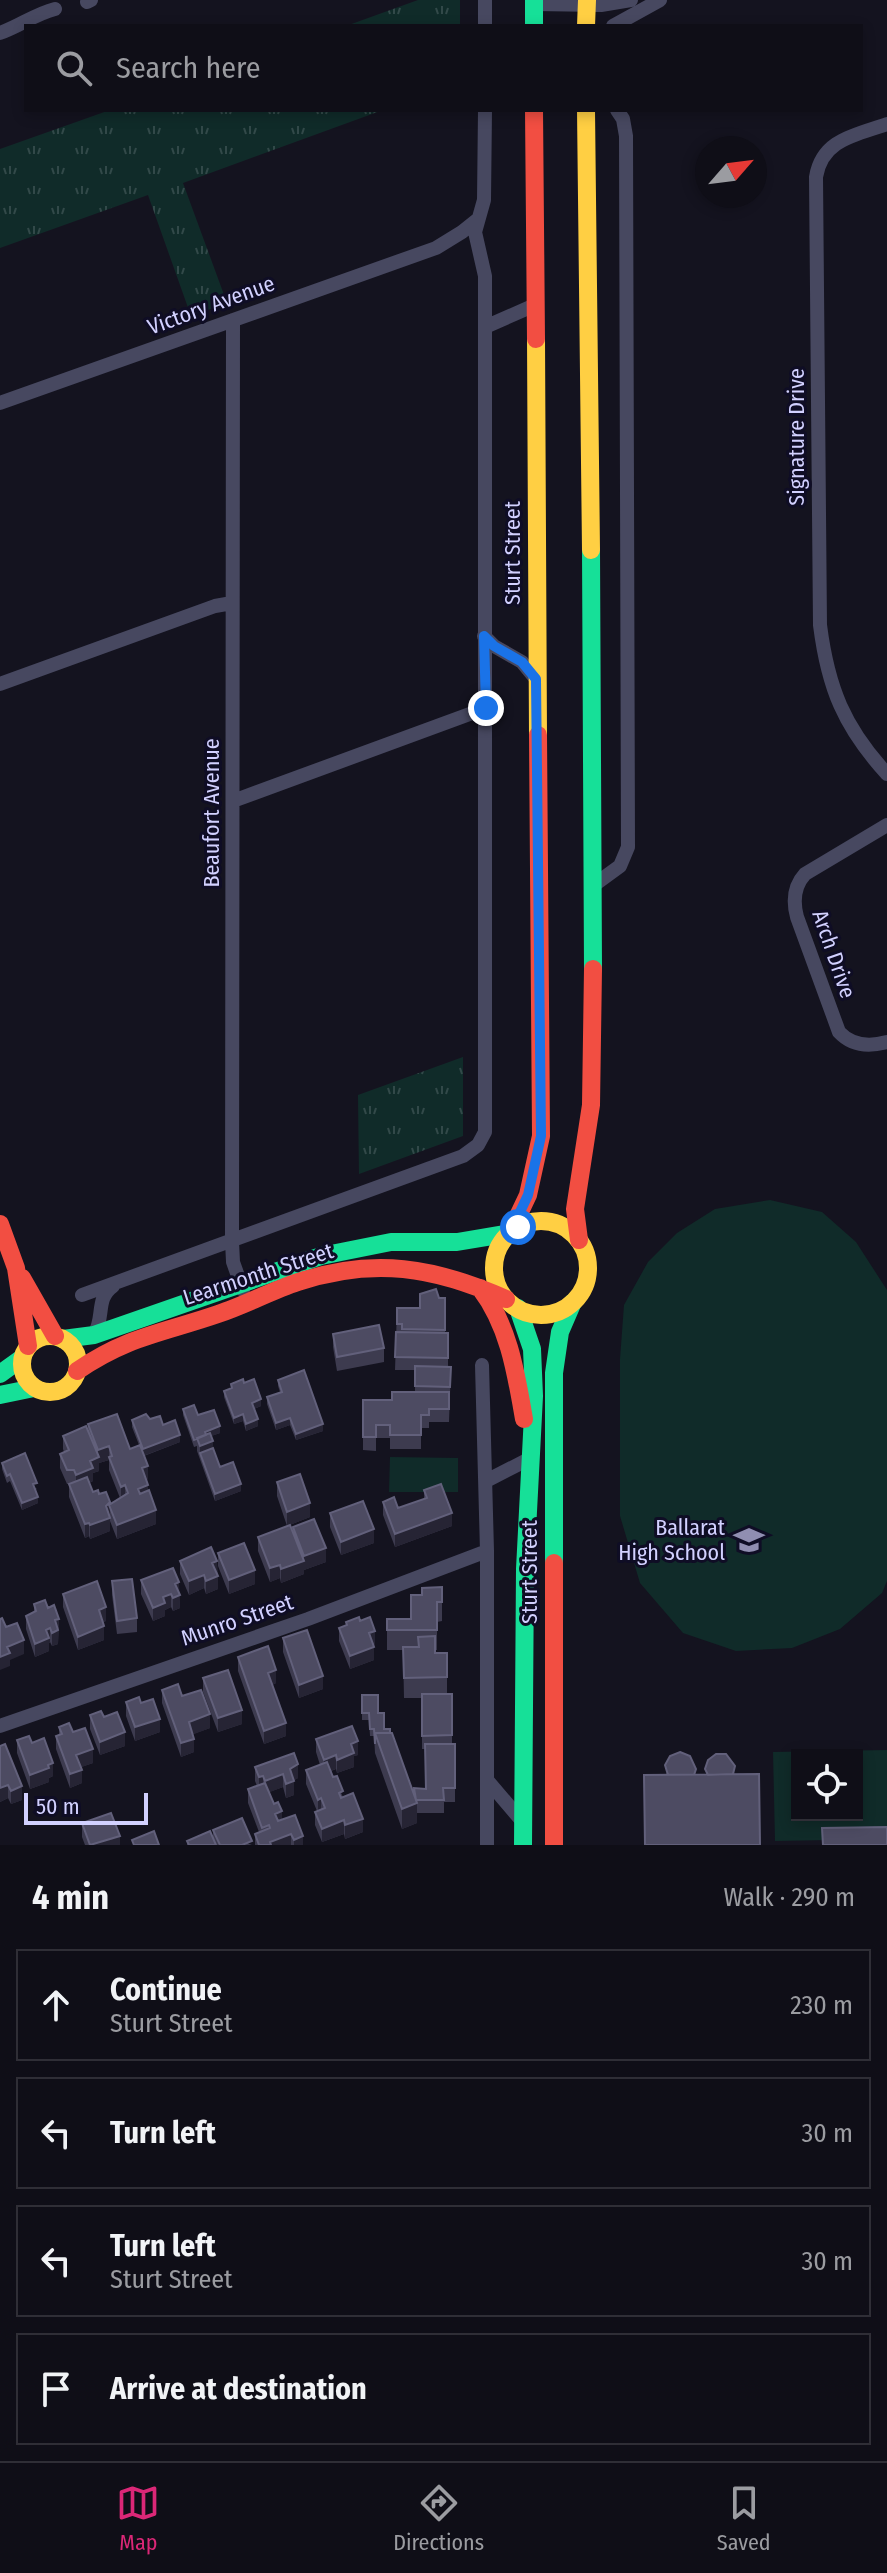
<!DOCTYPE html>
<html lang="en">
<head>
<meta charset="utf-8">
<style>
  :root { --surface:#0f0e17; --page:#181720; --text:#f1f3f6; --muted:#9b9ca1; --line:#2f2e36; --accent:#db2777 }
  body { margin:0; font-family:"Fira Sans Condensed",sans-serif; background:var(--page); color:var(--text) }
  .controls { position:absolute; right:24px; bottom:24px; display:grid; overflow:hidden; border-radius:0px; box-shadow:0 4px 12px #0003 }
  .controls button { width:72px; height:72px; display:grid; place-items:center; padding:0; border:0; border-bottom:2px solid var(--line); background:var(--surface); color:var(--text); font:40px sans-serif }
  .compass { position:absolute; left:695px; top:136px; width:72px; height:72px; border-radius:50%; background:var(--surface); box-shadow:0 4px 12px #0003; rotate:62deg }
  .scale { position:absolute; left:24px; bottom:20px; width:124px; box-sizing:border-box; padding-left:8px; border:4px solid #d2d1ff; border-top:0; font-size:22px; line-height:28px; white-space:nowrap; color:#d2d1ff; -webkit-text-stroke:6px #0f0d25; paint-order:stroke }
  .stop { position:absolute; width:24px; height:24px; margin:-18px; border:6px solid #1a73e8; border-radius:50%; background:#fff }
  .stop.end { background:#1a73e8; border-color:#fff; box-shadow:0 2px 8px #0008 }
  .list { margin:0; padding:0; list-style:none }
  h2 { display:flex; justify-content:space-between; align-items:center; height:104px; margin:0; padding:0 32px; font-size:34px }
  h2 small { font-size:26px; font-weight:400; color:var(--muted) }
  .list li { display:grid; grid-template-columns:52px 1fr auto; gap:24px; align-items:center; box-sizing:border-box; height:112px; margin:0 16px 16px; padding:0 16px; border:2px solid var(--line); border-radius:0px }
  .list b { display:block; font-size:30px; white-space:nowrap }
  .list p { margin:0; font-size:26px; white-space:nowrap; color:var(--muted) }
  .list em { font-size:26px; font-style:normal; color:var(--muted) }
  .icon { flex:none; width:44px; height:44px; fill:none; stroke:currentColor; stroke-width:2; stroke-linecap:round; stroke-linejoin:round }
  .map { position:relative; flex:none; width:887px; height:1845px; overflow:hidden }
  .search { position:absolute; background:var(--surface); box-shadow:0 4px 12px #0003; left:24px; right:24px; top:24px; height:88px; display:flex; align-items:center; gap:20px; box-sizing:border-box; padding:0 28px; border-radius:0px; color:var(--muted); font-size:30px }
  .sheet { height:616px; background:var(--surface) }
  nav { display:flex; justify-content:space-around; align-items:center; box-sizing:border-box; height:112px; border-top:2px solid var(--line); background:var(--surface); font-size:22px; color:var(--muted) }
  nav a { display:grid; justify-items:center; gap:4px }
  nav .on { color:var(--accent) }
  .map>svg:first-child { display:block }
  .green { fill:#102b29; fill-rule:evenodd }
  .park { fill:url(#park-tufts) }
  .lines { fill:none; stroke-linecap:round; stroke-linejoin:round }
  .street { stroke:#474860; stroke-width:14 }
  .fast { stroke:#16e098; stroke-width:18 }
  .slow { stroke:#ffcf43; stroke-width:18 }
  .jam { stroke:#f24e42; stroke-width:18 }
  .wall { fill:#3d3b4f; fill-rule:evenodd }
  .shaded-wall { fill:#262434 }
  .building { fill:#4d4b62; stroke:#62607b; stroke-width:2 }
  .route { stroke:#1a73e8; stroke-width:10 }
  .labels { text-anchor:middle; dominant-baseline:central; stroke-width:6; stroke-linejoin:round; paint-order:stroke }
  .street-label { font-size:22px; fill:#d2d1ff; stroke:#0f0d25 }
  .poi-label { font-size:22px; fill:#d2d1ff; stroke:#0f0d25; text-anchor:end }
</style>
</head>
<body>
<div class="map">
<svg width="887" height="1845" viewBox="0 0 887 1845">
  <defs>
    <pattern id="park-tufts" width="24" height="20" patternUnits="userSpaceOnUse" patternTransform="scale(2)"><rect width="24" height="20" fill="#102b29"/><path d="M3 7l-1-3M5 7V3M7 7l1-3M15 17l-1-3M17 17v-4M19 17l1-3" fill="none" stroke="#324949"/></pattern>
  </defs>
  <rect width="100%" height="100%" fill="#14131f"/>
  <path class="green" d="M770 1200 822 1212 856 1242 887 1290V1581L882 1593 840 1629 792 1648 736 1651 683 1633 640 1583 620 1516V1359L624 1305 648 1262 677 1233 715 1209Z
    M390 1457 458 1458V1492H389Z
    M887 1750V1839L775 1841 773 1752ZM797 1755H857V1815H797Z"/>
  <path class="park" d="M418 0H460V26H346Z
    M110 110H383L183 183 227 303 191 316 148 195 0 248V149Z
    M463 1057V1136L359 1174 358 1095Z"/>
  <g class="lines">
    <path class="street" d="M485 0V26
      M87 2 91 0
      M534 4 601 5 631 0
      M613 26 660 0
      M0 33C20 26 35 14 55 9
      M887 124C856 135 822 139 816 177L820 625C828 688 844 727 887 774
      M233 320 232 1241 233 1262 243 1290
      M485 327 535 305
      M0 403 436 248 462 232 477 220
      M484 636 494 646 522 662 536 679
      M0 684 215 606 232 603
      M233 801 486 708
      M887 825 805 874C794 886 793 902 797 917L839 1032C852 1046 869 1047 887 1042
      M594 885 620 866 628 847 626 136 623 119 617 110
      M82 1295 463 1156 478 1145 485 1132V276L475 232 484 200 485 110
      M94 1335C105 1317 95 1299 113 1286
      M482 1365 487 1551V1845
      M486 1481 529 1459
      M0 1726 308 1619 487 1551
      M487 1780 522 1821"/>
    <path class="fast" d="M534 0V26
      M591 550 593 969
      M518 1308 532 1349 534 1396 525 1569 523 1845
      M63 1339 94 1335 321 1256 391 1242H457L510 1233
      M0 1374 22 1358
      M0 1395 34 1388
      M554 1563V1373L560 1332 573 1302"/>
    <path class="slow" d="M586 26 587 0
      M586 110 591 550
      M536 339 538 735
      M494 1268a47 47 0 1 1 94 0a47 47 0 1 1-94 0Z
      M22 1364a28 28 0 1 1 56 0a28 28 0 1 1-56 0Z"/>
    <path class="jam" d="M534 110 536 339
      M0 1224 16 1268 28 1346
      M511 1231 528 1195 541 1136 538 735
      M579 1240 575 1209 591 1105 593 969
      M22 1278 55 1336
      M480 1288C509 1326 516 1373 524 1419
      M77 1371C128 1336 163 1333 218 1314 245 1305 271 1291 298 1282 374 1257 434 1267 506 1299
      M554 1563V1845"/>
  </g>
  <path class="wall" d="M439 1298H445V1332L448 1333V1367H451L449 1422H429V1428H421V1449H390V1438H376V1451L363 1450V1400H392L415 1392V1370H395L397 1308H420Z
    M333 1334 384 1348V1362L337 1371 333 1347Z
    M278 1380 323 1431 296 1440 290 1425 276 1430 267 1404V1397L280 1392 278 1386Z
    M244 1383 261 1406 254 1409 258 1426 246 1431 243 1421 234 1424 224 1397V1391L231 1388V1384Z
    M183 1409 198 1415 220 1433 211 1436 213 1448 220 1467 241 1491 215 1501 197 1451V1446L194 1447 183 1415Z
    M150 1419 163 1425 180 1442 144 1456 148 1479 146 1480 156 1524 117 1539 110 1521V1531L90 1539 89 1536 85 1538 69 1497V1484H67L60 1468V1454L64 1452 63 1449V1436L88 1432V1424L130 1449 139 1445 132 1427V1420ZM109 1460V1470L120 1498 110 1505 99 1494 93 1492 89 1483 93 1481V1473L99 1471V1463Z
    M2 1463 37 1489 35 1490 38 1503 22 1510 10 1481 7 1483 2 1469Z
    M277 1482 310 1517 287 1526 277 1496Z
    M424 1490 452 1526 395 1547 383 1515V1502L398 1508 424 1499Z
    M330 1513 374 1543 341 1555 330 1527Z
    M293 1527 326 1562 304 1570V1569V1574L281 1583 280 1578 270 1582 258 1551V1537L293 1532Z
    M218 1553 255 1584 229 1594 218 1566Z
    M180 1561H217L218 1589 206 1594 204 1588 189 1595 180 1574Z
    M141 1580 179 1593 180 1608 173 1611 171 1607 165 1610V1616L153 1621 141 1594Z
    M112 1581 137 1618V1632L117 1634 112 1595Z
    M442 1587V1621L437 1622V1650H435V1653H447V1694H452V1744H455V1802H444V1813H417V1823L402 1829 375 1753 374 1736H370L369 1720H362V1695L378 1713 384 1729 390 1733 414 1793 426 1789 425 1749H422V1698H404L403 1650H387V1619H411L422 1595Z
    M63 1594 106 1621 103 1622 104 1640 78 1650 63 1607Z
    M34 1604 48 1608 59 1619 58 1644 52 1646 50 1642 49 1643V1651L35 1657 26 1629V1616L34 1612Z
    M360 1621 375 1644 373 1645 374 1660 350 1669 339 1641V1628L346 1625V1622Z
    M283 1638 323 1689 299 1698 283 1652Z
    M238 1657 276 1683 272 1685 286 1736 264 1744 238 1671Z
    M203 1678 242 1724 218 1732 203 1692Z
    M162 1690 182 1696 210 1728 193 1734 194 1752 181 1757 162 1703Z
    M126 1702 141 1703 160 1732 135 1741 126 1716Z
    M90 1715 104 1717 125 1746 100 1755 90 1729Z
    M59 1727 93 1763 81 1767 82 1783 70 1788 56 1749V1736L59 1734Z
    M316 1739 358 1755 354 1756V1767L337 1773 336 1769 331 1771 343 1797 363 1832 345 1839 344 1834 322 1842 315 1825V1812L317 1811 306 1784V1770L320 1765 316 1752Z
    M17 1740 32 1743 53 1776 49 1778V1782L30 1789 17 1753Z
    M0 1746 22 1800 11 1804 8 1798 0 1802Z
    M255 1767 298 1778 294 1780V1795L286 1798 283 1787 269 1792 282 1820 303 1845H255V1834L259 1832 248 1803V1789L257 1786 255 1781Z
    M82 1823 120 1845H85L82 1837Z
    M213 1830 252 1845H187V1841L213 1839Z"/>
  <path class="shaded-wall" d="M261 1399V1406L252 1410V1403Z
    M243 1414V1421L234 1424V1418Z
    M290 1418V1425L276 1430V1423Z
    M258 1419V1426L246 1431V1424Z
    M323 1424V1431L296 1440V1434Z
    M220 1426V1433L206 1438 205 1432Z
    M180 1435V1442L143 1456V1449Z
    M213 1441V1455L200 1453V1446Z
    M109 1446V1460L99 1463V1471L93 1473V1481L76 1488V1475L90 1461 98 1457V1450Z
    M148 1466V1479L142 1481V1468Z
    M241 1484V1491L215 1501V1494Z
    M125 1485V1499L121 1500V1487Z
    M148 1485V1499L138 1502V1489Z
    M38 1497V1503L22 1510V1503Z
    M110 1502V1531L90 1539V1525Z
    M310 1503V1517L287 1526V1512Z
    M156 1510V1524L117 1539V1525Z
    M452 1513V1526L395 1547V1534Z
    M89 1523V1536L85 1538V1524Z
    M374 1529V1543L341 1555V1542Z
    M326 1548V1562L304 1570V1556Z
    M217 1561V1574L212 1563Z
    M304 1561V1574L281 1583V1569Z
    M280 1565V1578L270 1582V1568Z
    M255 1570V1584L229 1594V1580Z
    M204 1575V1588L189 1595V1581Z
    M218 1576V1589L206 1594V1581Z
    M179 1582 180 1608 173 1611V1598L175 1584Z
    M171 1594V1607L165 1610V1616L153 1621V1608L163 1597Z
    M106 1607V1621L99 1624V1610Z
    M59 1619 58 1644 52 1646V1633L55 1620Z
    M104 1626V1640L78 1650V1637Z
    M50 1628V1642L49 1643V1651L35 1657V1644L46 1630Z
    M375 1631V1644L369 1647V1633Z
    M24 1640V1654L10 1660V1666L0 1670V1657L7 1647Z
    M374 1647V1660L350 1669V1656Z
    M276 1670V1683L268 1687V1673Z
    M323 1676V1689L299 1698V1685Z
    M242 1710V1724L218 1732V1718Z
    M210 1714V1728L189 1736V1722Z
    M160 1719V1732L135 1741V1727Z
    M286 1723V1736L264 1744V1731Z
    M125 1732V1746L100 1755V1742Z
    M194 1739V1752L181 1757V1743Z
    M358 1741V1755L354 1756V1767L337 1773V1760L351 1744Z
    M93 1749V1763L76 1769V1755Z
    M336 1755V1769L324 1773V1760Z
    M53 1763V1776L49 1778V1782L30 1789V1775Z
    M298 1764V1778L290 1783V1769Z
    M82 1770V1783L70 1788V1774Z
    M283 1774V1787L265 1794V1781Z
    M263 1776V1789L259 1790V1777Z
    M294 1781V1795L286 1798V1784Z
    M8 1785V1798L0 1802V1788Z
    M22 1786V1800L11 1804V1791Z
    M321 1798V1812L318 1813V1800Z
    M417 1803V1823L402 1829V1809Z
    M282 1811V1824L275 1827V1814Z
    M363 1819V1832L345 1839V1825Z
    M344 1820V1834L322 1842V1829Z
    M291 1834V1845H270V1842Z
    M120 1836V1845H92Z
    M303 1836V1845H294V1840Z"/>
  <path class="building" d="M436 1289 439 1298H445V1330L402 1329V1324H397V1308H420V1294Z
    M379 1325 384 1348 337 1357 333 1334Z
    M396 1332 448 1333V1358L395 1357Z
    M415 1366 451 1367 450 1387 415 1386Z
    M304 1370 323 1424 296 1434 290 1418 276 1423 267 1397 282 1392 278 1380Z
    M243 1379 244 1383 254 1379 261 1399 252 1403 258 1419 246 1424 243 1414 234 1418 224 1391 232 1388 231 1384Z
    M392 1392H449V1409H429V1415H421V1435H390V1425H376V1437H363V1400H392Z
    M194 1405 198 1415 214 1410 220 1426 205 1432 206 1435 194 1440 183 1409Z
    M117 1414 130 1449 140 1445 148 1466 142 1468 148 1485 138 1489 140 1494 149 1490 156 1510 117 1525 109 1505 128 1493 125 1485 121 1487 109 1457 112 1456 109 1446 98 1450 88 1424Z
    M146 1414 150 1419 160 1416 163 1425 175 1420 180 1435 143 1449 132 1420Z
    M86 1426 99 1457 90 1461 93 1468 76 1475 74 1470H67L60 1454 69 1450 63 1436Z
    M210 1433 213 1441 200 1446 197 1438Z
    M213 1448 220 1467 233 1462 241 1484 215 1494 200 1453Z
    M25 1453 37 1483 33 1484 38 1497 22 1503 10 1474 7 1476 2 1463Z
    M300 1474 310 1503 287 1512 277 1482Z
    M87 1477 93 1492 98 1490 99 1494 106 1492 110 1502 106 1506 110 1518 90 1525 89 1523 85 1524 69 1484Z
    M441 1484 452 1513 395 1534 383 1502 394 1497 398 1508 427 1498 424 1490Z
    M363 1501 374 1529 341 1542 330 1513Z
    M314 1519 326 1548 304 1556 293 1527Z
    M290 1525 304 1561 281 1569 280 1565 270 1568 258 1537Z
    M244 1543 255 1570 229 1580 218 1553Z
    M211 1547 217 1561 212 1563 218 1576 206 1581 204 1575 189 1581 180 1561Z
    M173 1568 179 1582 175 1584 180 1595 173 1598 171 1594 163 1597 165 1603 153 1608 141 1580Z
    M132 1579 137 1618 117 1621 112 1581Z
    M97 1581 106 1607 99 1610 104 1626 78 1637 63 1594Z
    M442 1587V1602H437V1630H387V1619H411V1595H422V1588Z
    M45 1600 48 1608 54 1605 59 1619 55 1620 58 1630 52 1633 50 1628 46 1630 49 1638 35 1644 26 1616 36 1611 34 1604Z
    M359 1617 360 1621 370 1617 375 1631 369 1633 374 1647 350 1656 339 1628 347 1625 346 1622Z
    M2 1618 6 1627 17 1623 24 1640 7 1647 10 1653 0 1657V1619Z
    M307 1630 323 1676 299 1685 283 1638Z
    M435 1636V1653H447V1677L404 1678 403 1647H419L418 1637Z
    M268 1646 276 1670 268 1673 286 1723 264 1731 238 1657Z
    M228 1670 242 1710 218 1718 203 1678Z
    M178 1684 182 1696 201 1690 210 1714 189 1722 194 1739 181 1743 162 1690Z
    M422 1694H452V1735L422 1736Z
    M362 1695H378V1713H384V1729H390V1733H375V1744L374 1729H370L369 1713H362Z
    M139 1697 141 1703 153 1699 160 1719 135 1727 126 1702Z
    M101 1711 104 1717 117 1712 125 1732 100 1742 90 1715Z
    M69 1723 73 1732 85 1728 93 1749 76 1755 82 1770 70 1774 56 1736 62 1734 59 1727Z
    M352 1726 358 1741 351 1744 354 1753 337 1760 336 1755 324 1760 316 1739Z
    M375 1733H392L417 1803 402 1809Z
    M29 1736 32 1743 44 1738 53 1763 48 1765 49 1768 30 1775 17 1740Z
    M5 1744 22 1786 11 1791 8 1785 0 1788V1746Z
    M425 1744H455V1788H443L444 1800H416L414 1788 426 1789Z
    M680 1752 690 1756 696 1769 694 1775H668L665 1765 670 1756Z
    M294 1753 298 1764 290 1769 294 1781 286 1784 283 1774 265 1781 263 1776 259 1777 255 1767Z
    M716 1754H726L735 1766 733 1774 708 1775 705 1769 708 1760Z
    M327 1762 333 1777 337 1776 343 1791 339 1793 341 1798 353 1793 363 1819 345 1825 344 1820 322 1829 315 1812 325 1808 321 1798 318 1800 306 1770Z
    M759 1774 760 1845H645L644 1775Z
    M265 1783 274 1804 278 1802 282 1811 275 1814 278 1821 295 1815 303 1836 294 1840 291 1834 270 1842 271 1845H259L255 1834 270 1828 269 1825 262 1828 248 1789Z
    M111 1813 120 1836 90 1845 82 1823Z
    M242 1818 252 1841 242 1845H220L213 1830Z
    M887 1827V1845H823L822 1828Z
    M154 1831 159 1845H134L132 1840Z
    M210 1831 216 1845H189L187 1841Z"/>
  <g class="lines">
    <path class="route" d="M486 708 484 636 494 646 522 662 536 679 541 1136 528 1195 511 1231 518 1227"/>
  </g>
  <defs>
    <g id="school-bare" transform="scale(2.4)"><path d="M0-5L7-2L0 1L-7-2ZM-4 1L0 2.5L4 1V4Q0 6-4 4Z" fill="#908eb1" stroke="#0f0d25" stroke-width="2.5" paint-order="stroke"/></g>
  </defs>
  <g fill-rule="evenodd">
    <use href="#school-bare" x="749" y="1540"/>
  </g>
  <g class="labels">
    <g class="street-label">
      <text transform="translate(211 305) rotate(-20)">Victory Avenue</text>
      <text transform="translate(796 437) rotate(-90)">Signature Drive</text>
      <text transform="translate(512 553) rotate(-90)">Sturt Street</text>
      <text transform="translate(211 813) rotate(-90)">Beaufort Avenue</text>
      <text transform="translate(834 954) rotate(71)">Arch Drive</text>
      <text transform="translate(258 1274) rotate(-18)">Learmonth Street</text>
      <text transform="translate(529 1572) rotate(-90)">Sturt Street</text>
      <text transform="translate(237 1620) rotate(-19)">Munro Street</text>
    </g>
    <g class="poi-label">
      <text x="725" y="1527">Ballarat<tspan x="725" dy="25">High School</tspan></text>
    </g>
  </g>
</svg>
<div class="controls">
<button><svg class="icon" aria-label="locate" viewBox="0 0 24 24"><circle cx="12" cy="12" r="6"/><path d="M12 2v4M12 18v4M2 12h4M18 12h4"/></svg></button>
</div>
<svg class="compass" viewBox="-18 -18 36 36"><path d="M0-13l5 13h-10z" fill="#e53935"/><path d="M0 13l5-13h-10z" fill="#9b9ca1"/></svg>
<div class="scale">50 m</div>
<div class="stop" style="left:518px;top:1227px"></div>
<div class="stop end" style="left:486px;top:708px"></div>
<div class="search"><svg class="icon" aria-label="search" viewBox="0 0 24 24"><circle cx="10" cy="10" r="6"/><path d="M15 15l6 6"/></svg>Search here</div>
</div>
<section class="sheet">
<h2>4 min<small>Walk · 290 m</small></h2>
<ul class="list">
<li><svg class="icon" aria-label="ahead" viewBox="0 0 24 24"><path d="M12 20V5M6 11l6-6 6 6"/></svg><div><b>Continue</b><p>Sturt Street</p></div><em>230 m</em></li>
<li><svg class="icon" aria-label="left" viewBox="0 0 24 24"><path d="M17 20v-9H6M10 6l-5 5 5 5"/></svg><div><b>Turn left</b></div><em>30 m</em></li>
<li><svg class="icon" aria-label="left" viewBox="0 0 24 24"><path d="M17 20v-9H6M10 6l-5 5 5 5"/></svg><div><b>Turn left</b><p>Sturt Street</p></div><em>30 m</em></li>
<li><svg class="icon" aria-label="arrive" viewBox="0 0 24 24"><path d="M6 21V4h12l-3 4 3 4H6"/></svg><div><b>Arrive at destination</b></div></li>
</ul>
</section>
<nav>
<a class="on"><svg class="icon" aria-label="map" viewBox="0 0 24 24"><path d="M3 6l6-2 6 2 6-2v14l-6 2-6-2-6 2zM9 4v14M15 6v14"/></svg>Map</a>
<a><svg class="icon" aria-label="directions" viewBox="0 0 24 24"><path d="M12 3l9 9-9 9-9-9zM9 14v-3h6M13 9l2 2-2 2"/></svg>Directions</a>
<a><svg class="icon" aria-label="saved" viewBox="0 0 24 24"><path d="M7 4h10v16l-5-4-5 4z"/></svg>Saved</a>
</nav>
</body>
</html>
